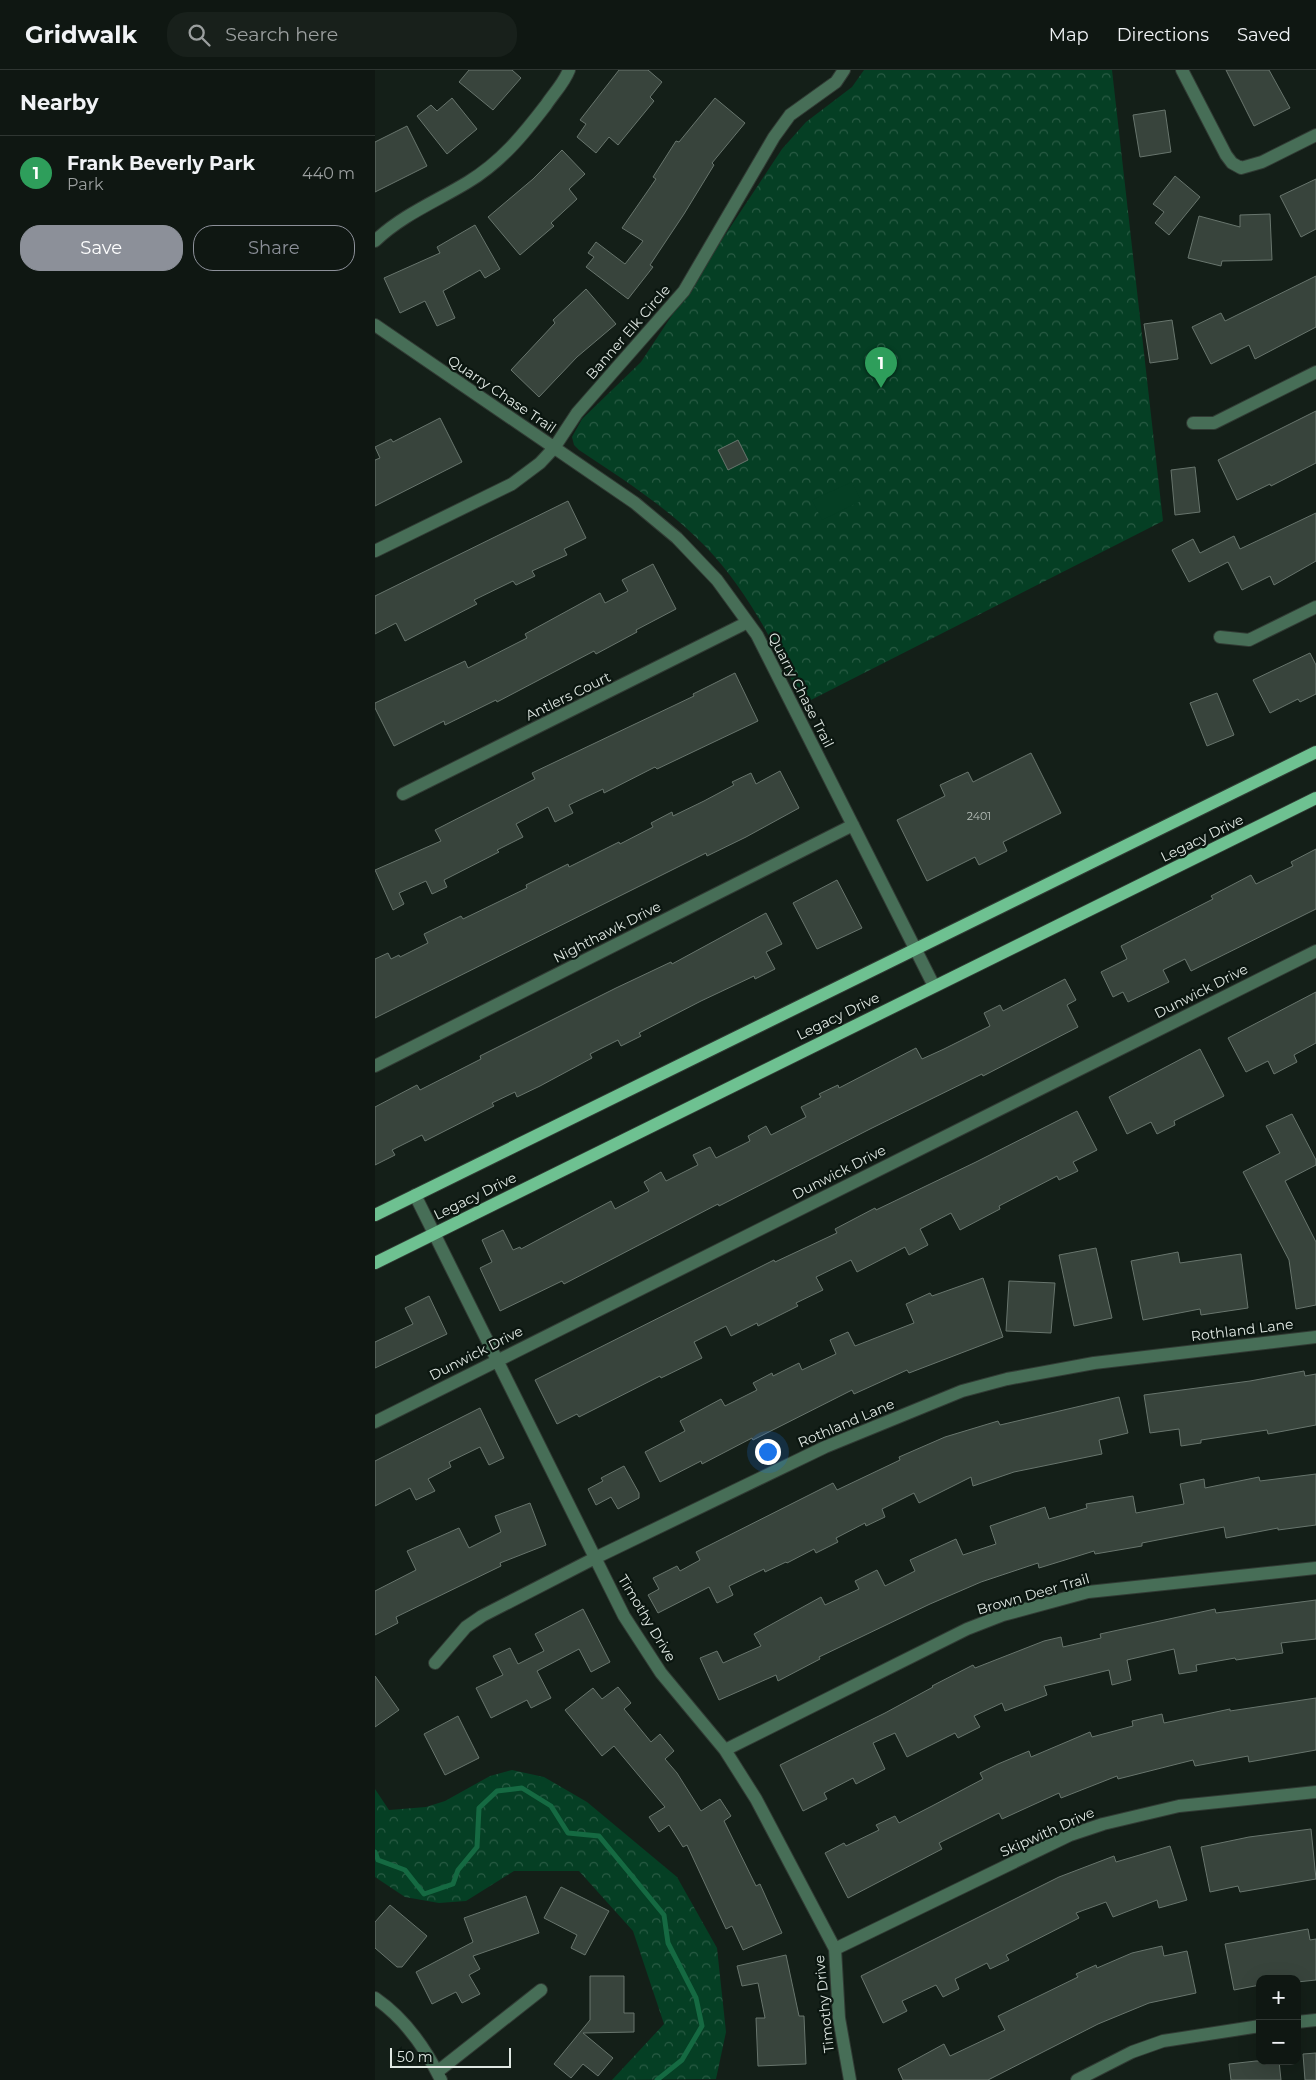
<!DOCTYPE html>
<html lang="en">
<head>
<meta charset="utf-8">
<style>
  :root { --surface:#0f1712; --page:#18201b; --text:#f1f3f6; --muted:#9b9f9f; --line:#2f3632; --accent:#8c9099 }
  body { margin:0; font-family:Montserrat,sans-serif; background:var(--page); color:var(--text) }
  .controls { position:absolute; right:15px; bottom:15px; display:grid; overflow:hidden; border-radius:10px; box-shadow:0 5px 20px #0002 }
  .controls button { width:45px; height:45px; display:grid; place-items:center; padding:0; border:0; border-bottom:1px solid var(--line); background:var(--surface); color:var(--text); font:25px sans-serif }
  .scale { position:absolute; left:15px; bottom:12px; width:121px; box-sizing:border-box; padding-left:5px; border:2px solid #e0e8e3; border-top:0; font-size:14px; line-height:18px; white-space:nowrap; color:#e0e8e3; -webkit-text-stroke:4px #0b1610; paint-order:stroke }
  .you { position:absolute; left:392px; top:1381px; width:18px; height:18px; margin:-12px; border:4px solid #fff; border-radius:50%; background:#1a73e8; box-shadow:0 0 0 8px #1a73e833 }
  .badge { display:grid; place-items:center; width:32px; height:32px; border-radius:50%; background:var(--accent); color:#fff; font-size:16px; font-weight:700 }
  .pin { position:absolute; translate:-50% -41px; filter:drop-shadow(0 1px 2px #0008) }
  .pin::after { content:''; position:absolute; top:26px; width:18px; height:15px; background:inherit; clip-path:polygon(0 0,100% 0,50% 100%) }
  .list { margin:0; padding:0; list-style:none }
  h2 { display:flex; justify-content:space-between; align-items:center; height:65px; margin:0; padding:0 20px; font-size:21px }
  h2 small { font-size:16px; font-weight:400; color:var(--muted) }
  .list li { display:grid; grid-template-columns:32px 1fr auto; gap:15px; align-items:center; box-sizing:border-box; height:75px; padding:0 20px; border-top:1px solid var(--line) }
  .list b { display:block; font-size:19px; white-space:nowrap }
  .list p { margin:0; font-size:16px; white-space:nowrap; color:var(--muted) }
  .list em { font-size:16px; font-style:normal; color:var(--muted) }
  .actions { display:flex; gap:10px; padding:15px 20px }
  .actions a { flex:1; padding:11px 0; border:1px solid var(--accent); border-radius:20px; text-align:center; font-size:18px; color:var(--accent) }
  .actions .main { background:var(--accent); color:#fff }
  .icon { flex:none; width:28px; height:28px; fill:none; stroke:currentColor; stroke-width:2; stroke-linecap:round; stroke-linejoin:round }
  .map { position:relative; flex:none; width:941px; height:2010px; overflow:hidden }
  header { display:flex; align-items:center; gap:30px; box-sizing:border-box; height:70px; padding:0 25px; background:var(--surface); border-bottom:1px solid var(--line) }
  header strong { font-size:24px }
  nav { display:flex; gap:28px; margin-inline-start:auto; font-size:18px }
  .search { width:350px; height:45px; background:var(--page); display:flex; align-items:center; gap:12px; box-sizing:border-box; padding:0 18px; border-radius:20px; color:var(--muted); font-size:19px }
  main { display:flex }
  aside { flex:1; background:var(--surface) }
  .map>svg:first-child { display:block }
  .forest { fill:url(#forest-crowns) }
  .garden { fill:#053f24 }
  .lines { fill:none; stroke-linecap:round; stroke-linejoin:round }
  .stream { stroke:#156a42; stroke-width:5 }
  .building { fill:#38443c; stroke:#68756d }
  .minor-casing { stroke:#313b34; stroke-width:14 }
  .major-casing { stroke:#313b34; stroke-width:14 }
  .minor { stroke:#476e57; stroke-width:12 }
  .major { stroke:#6ec191; stroke-width:12 }
  .labels { text-anchor:middle; dominant-baseline:central; stroke-width:4.5; stroke-linejoin:round; paint-order:stroke }
  .number-label { font-size:11px; fill:#b6bfb9 }
  .street-label { font-size:14px; fill:#e0e8e3; stroke:#0b1610 }
</style>
</head>
<body>
<header>
<strong>Gridwalk</strong>
<div class="search"><svg class="icon" aria-label="search" viewBox="0 0 24 24"><circle cx="10" cy="10" r="6"/><path d="M15 15l6 6"/></svg>Search here</div>
<nav><a>Map</a><a>Directions</a><a>Saved</a></nav>
</header>
<main>
<aside>
<h2>Nearby<small></small></h2>
<ul class="list">
<li><span class="badge" style="background:#2e9e5b">1</span><div><b>Frank Beverly Park</b><p>Park</p></div><em>440 m</em></li>
</ul>
<div class="actions"><a class="main">Save</a><a>Share</a></div>
</aside>
<div class="map">
<svg width="941" height="2010" viewBox="0 0 941 2010">
  <defs>
    <pattern id="forest-crowns" width="20" height="18" patternUnits="userSpaceOnUse" patternTransform="scale(1.25)"><rect width="20" height="18" fill="#053f24"/><path d="M2 6a3 3 0 1 1 6 0M12 15a3 3 0 1 1 6 0" fill="none" stroke="#295b44"/></pattern>
  </defs>
  <rect width="100%" height="100%" fill="#141f18"/>
  <path class="forest" d="M489 0H737L788 451 428 634C402 578 373 521 330 476 293 438 248 409 204 380L199 375 197 367 207 349 266 292 407 79 431 52 477 17Z
    M137 1700 169 1707 212 1732 302 1807 342 1878 351 1962 341 2009 237 2010 289 1954 258 1861 204 1801H139L91 1831 64 1833 30 1827 0 1807V1719L14 1740 51 1737 70 1731 115 1706Z"/>
  <path class="garden" d="M477 412 486 431 447 450 437 430Z"/>
  <g class="lines">
    <path class="stream" d="M0 1782 3 1790 30 1800 49 1824 78 1814 83 1800 102 1777 104 1738 122 1721 147 1718 176 1736 193 1763 224 1766 289 1845 293 1873 321 1928 327 1956 307 1990 282 2010"/>
  </g>
  <path class="building" d="M94 0H137L146 8 118 40 84 12Z
    M244 0H273L287 12 275 27 279 31 243 75 234 67 221 83 202 67 211 54 205 50Z
    M851 0H894L915 38 879 56Z
    M77 28 102 59 72 84 42 46 56 35 62 41Z
    M340 28 370 53 337 93 339 95 309 144 275 195 278 197 253 229 211 197 219 187 213 183 221 172 250 194 268 171 247 158 281 109 278 107 301 71 304 72Z
    M790 40 796 82 765 87 758 45Z
    M32 56 52 96 0 122V72Z
    M187 80 210 104 194 119 202 129 176 153 179 156 145 185 113 147 158 109Z
    M800 106 825 127 794 165 780 153 789 142 778 134Z
    M941 109V159L926 167 905 126Z
    M895 144 897 190 847 191 846 196 813 188 824 146 865 157V145Z
    M100 155 125 199 110 208 105 200 68 221 80 248 62 256 50 231 25 243 9 208 65 183 62 177Z
    M941 206V257L880 289 874 275 836 294 817 257 846 243 850 251Z
    M211 219 241 254 202 287 164 327 136 300 180 253 178 250Z
    M797 250 803 289 775 293 769 254Z
    M941 341V393L896 416 895 414 862 430 843 390Z
    M65 348 87 392 0 436V390L5 388 0 377 16 369 18 372Z
    M363 370 373 390 353 400 343 380Z
    M820 397 825 442 800 445 796 400Z
    M193 431 211 468 189 479 192 485 157 501 160 506 141 515 138 511 99 530 102 534 30 571 21 553 0 564V526Z
    M941 443V491L899 515 895 506 867 520 853 492 814 512 797 480 818 469 825 483 859 466 865 479Z
    M278 494 301 539 261 560 262 562 221 584 219 581 122 632 121 630 70 655 69 651 19 676 0 638V633L90 591 93 598 152 568 150 564 225 523 230 533 253 521 247 510Z
    M935 583 941 595V624L925 632 923 629 895 643 878 610Z
    M360 603 383 651 282 699 280 697 229 723 228 719 194 735 198 743 180 752 173 737 141 754 148 767 122 780 124 782 69 810 72 817 57 824 51 811 24 823 29 834 18 840 0 800 66 771 60 760 160 709 157 703 319 626 318 624Z
    M842 623 859 665 832 676 815 633Z
    M656 683 686 743 628 772 632 781 604 795 600 787 552 811 522 750 570 726 565 715 593 702 598 712Z
    M405 701 424 738 371 767 332 786 331 783 0 948V889L13 883 16 889 24 885 25 887 53 873 49 864 86 846 88 849 152 818 151 815 193 794 194 797 244 772 245 774 278 757 276 753 297 742 298 746 329 731 359 715 357 712 376 703 381 714Z
    M941 779V839L816 901 810 889 788 900 794 912 753 932 748 922 738 927 726 902 752 889 746 876 838 829 836 826 876 805 881 814 918 796 916 792Z
    M462 810 487 858 442 879 418 833Z
    M391 843 407 874 391 882 400 899 380 909 379 906 326 931 264 963 266 966 246 976 243 970 215 984 217 988 165 1016 142 1027 140 1022 117 1033 119 1036 50 1071 47 1065 17 1080 20 1085 0 1095V1037L42 1015 45 1020 106 989 105 986 241 918 296 892 297 894Z
    M690 909 701 930 692 935 703 957 608 1006 607 1004 495 1059 395 1110 344 1136 343 1134 189 1214 187 1211 125 1241 105 1198 117 1192 107 1170 128 1160 138 1180 145 1177 146 1179 236 1131 240 1139 274 1121 269 1112 286 1102 291 1111 323 1095 318 1085 335 1077 341 1088 375 1071 373 1066 391 1056 396 1065 431 1047 426 1037 446 1027 444 1024 463 1015 464 1018 541 978 547 989 569 979 615 956 609 943 625 935 628 941Z
    M941 922V973L919 985 922 992 899 1004 893 991 871 1002 853 968Z
    M825 979 849 1026 799 1051 800 1055 782 1064 776 1052 752 1064 734 1027Z
    M702 1041 722 1080 698 1092 703 1101 684 1110 682 1106 624 1136 625 1139 585 1160 576 1143 545 1159 553 1175 534 1185 530 1177 482 1202 476 1190 441 1207 448 1220 421 1233 423 1236 383 1256 382 1253 356 1266 351 1256 319 1272 327 1288 286 1308 285 1306 204 1347 202 1344 182 1354 160 1310 399 1190 400 1192 462 1163 460 1159 500 1138 501 1140 601 1092Z
    M917 1044 941 1090V1095L910 1111 941 1172V1235L921 1239 914 1190 868 1102 905 1083 891 1056Z
    M721 1178 737 1248 699 1256 684 1185Z
    M803 1182 805 1193 866 1184 873 1238 826 1245 825 1239 768 1250 756 1191Z
    M608 1208 628 1267 534 1303 532 1300 479 1324 477 1320 378 1370 377 1368 327 1394 326 1391 285 1412 270 1382 310 1361 305 1351 346 1329 350 1336 382 1320 378 1313 397 1303 398 1306 424 1293 427 1300 461 1284 455 1270 473 1262 480 1276 539 1253 531 1234 555 1223 557 1226Z
    M634 1211 680 1213 676 1263 631 1261Z
    M54 1226 72 1264 0 1298V1272L38 1254 30 1238Z
    M929 1301 930 1306 941 1304V1355L893 1364 892 1360 826 1370V1373L806 1376 804 1359 775 1363 769 1325 875 1311Z
    M744 1327 753 1363 724 1370 727 1384 639 1402 598 1416 596 1407 544 1433 539 1423 507 1439 510 1447 491 1456 490 1453 461 1468 463 1472 441 1483 439 1479 412 1493 411 1492 390 1502 389 1499 354 1516 358 1525 342 1533 334 1517 283 1543 273 1525 284 1519 278 1508 302 1496 305 1501 325 1490 321 1482 458 1413 462 1420 525 1390 524 1387 570 1367 623 1351 625 1355Z
    M105 1338 129 1388 114 1395 105 1377 74 1392 76 1397 53 1409 60 1421 41 1430 35 1418 0 1436V1391Z
    M249 1396 264 1423V1428L243 1439 236 1427 221 1435 213 1419 228 1411 226 1408Z
    M941 1404V1455L903 1460V1458L851 1468 849 1457 767 1473V1476L720 1484 719 1481 664 1498 663 1493 606 1512 555 1534 444 1587 445 1589 403 1611 401 1605 344 1630 325 1588 342 1581 348 1593 386 1576 379 1564 446 1527 450 1535 484 1519 480 1511 502 1500 510 1516 540 1501 535 1490 581 1469 588 1485 621 1474 615 1456 670 1437 674 1449 712 1438 711 1434 758 1426 761 1443 809 1434 805 1414 829 1409 830 1418 884 1407 885 1411Z
    M155 1433 171 1475 125 1493 126 1496 21 1547 23 1553 0 1565V1521L41 1500 32 1481 84 1458 94 1478 126 1462 120 1446Z
    M941 1530V1569L906 1573 908 1583 861 1590 860 1588 821 1595 822 1601 804 1604 799 1579 752 1590 756 1610 737 1615 734 1600 669 1616 672 1625 630 1641 627 1633 599 1646 605 1657 583 1668 580 1663 532 1687 520 1663 498 1673 510 1699 481 1714 478 1708 449 1723 452 1729 428 1741 405 1695 510 1643 558 1617 557 1616 598 1595 600 1598 669 1571 686 1567 688 1577 726 1568 725 1564 840 1539 841 1543Z
    M208 1539 235 1592 216 1602 204 1579 162 1601 176 1628 156 1638 152 1630 116 1648 101 1618 128 1605 118 1586 135 1578 143 1594 169 1581 160 1564Z
    M0 1606 24 1640 0 1657Z
    M243 1617 256 1633 249 1639 276 1672 285 1664 299 1681 290 1689 302 1703 326 1741 345 1729 356 1746 349 1751 381 1816 385 1814 407 1863 368 1880 357 1856 351 1859 312 1775 308 1777 294 1755 284 1762 274 1747 290 1737 239 1676 227 1686 190 1640 218 1618 227 1629Z
    M941 1628V1680L874 1692 873 1686 820 1696 818 1690 743 1709 742 1706 686 1728 684 1723 627 1749 624 1743 564 1773 567 1779 473 1828 450 1783 469 1773 471 1776 504 1760 501 1755 520 1746 524 1753 557 1736 608 1709 605 1703 623 1694 654 1681 656 1687 715 1662 717 1667 758 1656 757 1651 787 1644 789 1653 855 1639V1641Z
    M83 1646 104 1688 70 1705 49 1664Z
    M936 1759 941 1809 865 1822 863 1816 835 1822 826 1777 874 1767Z
    M795 1776 812 1830 784 1838 782 1830 738 1847 731 1832 701 1843 704 1848 631 1885 634 1890 615 1899 612 1893 580 1909 584 1919 568 1927 561 1915 527 1931 532 1941 508 1953 486 1906 684 1807 739 1786 741 1792Z
    M186 1817 234 1841 210 1885 196 1878 202 1865 169 1848Z
    M151 1826 164 1863 98 1886 105 1899 94 1905 105 1924 87 1933 81 1922 57 1934 41 1902 98 1872 89 1848Z
    M15 1835 52 1866 27 1897H22L0 1878V1852Z
    M933 1859 935 1870 941 1869V1910L922 1912V1909H885V1915L859 1920 850 1874Z
    M787 1876 789 1886 812 1881 821 1923 774 1933 723 1954 613 2010H528L523 1999 569 1974 575 1986 630 1960 623 1946 703 1907 701 1904 721 1895 722 1898 757 1883Z
    M411 1885 424 1946H429L431 1994 383 1996 381 1948H390L383 1913 367 1916 362 1896Z
    M215 1906H249V1943H259V1962L208 1963 238 1988 223 2006 208 1994 196 2008 179 1994 215 1950Z
    M941 1983V2010H930L928 1984Z
    M881 1991H904L906 2010H856L854 1994Z"/>
  <g class="lines">
    <g class="minor-casing">
      <path id="minor" d="M807 0 851 85 857 93 866 98 887 92 941 65
        M0 171C27 145 62 131 93 112 126 92 148 65 171 35 179 23 189 13 194 0
        M0 255 260 433 302 468 342 510 382 565 559 916
        M818 353H839L941 302
        M0 481 137 414 165 393 179 378 202 343 309 221 399 67 415 45 461 12 469 0
        M845 567 874 570 941 537
        M28 724 371 553
        M0 996 478 755
        M40 1125 249 1546 286 1603 350 1680 381 1729 460 1879 464 1948 475 2010
        M0 1352 941 881
        M60 1593 91 1557 107 1546 220 1488 450 1377 587 1321 632 1309 719 1293 941 1267
        M350 1680 592 1559 628 1545 713 1522 941 1498
        M460 1879 695 1765 728 1754 804 1736 941 1722
        M0 1928C29 1948 51 1979 66 2010
        M922 1952 941 1950
        M62 2002 166 1920
        M702 2010 757 1982 788 1971 885 1956"/>
    </g>
    <g class="major-casing">
      <path id="major" d="M0 1145 941 682
        M0 1193 941 728"/>
    </g>
    <use href="#minor" class="minor"/>
    <use href="#major" class="major"/>
  </g>
  <g class="labels">
    <g class="number-label">
      <text x="604" y="746">2401</text>
    </g>
    <g class="street-label">
      <text transform="translate(253 262) rotate(-49)">Banner Elk Circle</text>
      <text transform="translate(127 324) rotate(34)">Quarry Chase Trail</text>
      <text transform="translate(426 620) rotate(63)">Quarry Chase Trail</text>
      <text transform="translate(193 626) rotate(-26)">Antlers Court</text>
      <text transform="translate(827 768) rotate(-26)">Legacy Drive</text>
      <text transform="translate(232 862) rotate(-27)">Nighthawk Drive</text>
      <text transform="translate(826 921) rotate(-27)">Dunwick Drive</text>
      <text transform="translate(463 946) rotate(-26)">Legacy Drive</text>
      <text transform="translate(464 1102) rotate(-27)">Dunwick Drive</text>
      <text transform="translate(100 1126) rotate(-26)">Legacy Drive</text>
      <text transform="translate(867 1260) rotate(-7)">Rothland Lane</text>
      <text transform="translate(101 1283) rotate(-27)">Dunwick Drive</text>
      <text transform="translate(471 1353) rotate(-23)">Rothland Lane</text>
      <text transform="translate(658 1524) rotate(-16)">Brown Deer Trail</text>
      <text transform="translate(272 1548) rotate(59)">Timothy Drive</text>
      <text transform="translate(672 1762) rotate(-24)">Skipwith Drive</text>
      <text transform="translate(449 1934) rotate(-96)">Timothy Drive</text>
    </g>
  </g>
</svg>
<div class="controls">
<button>+</button>
<button>−</button>
</div>
<div class="scale">50 m</div>
<div class="you"></div>
<div class="pin badge" style="left:506px;top:318px;background:#2e9e5b">1</div>
</div>
</main>
</body>
</html>
